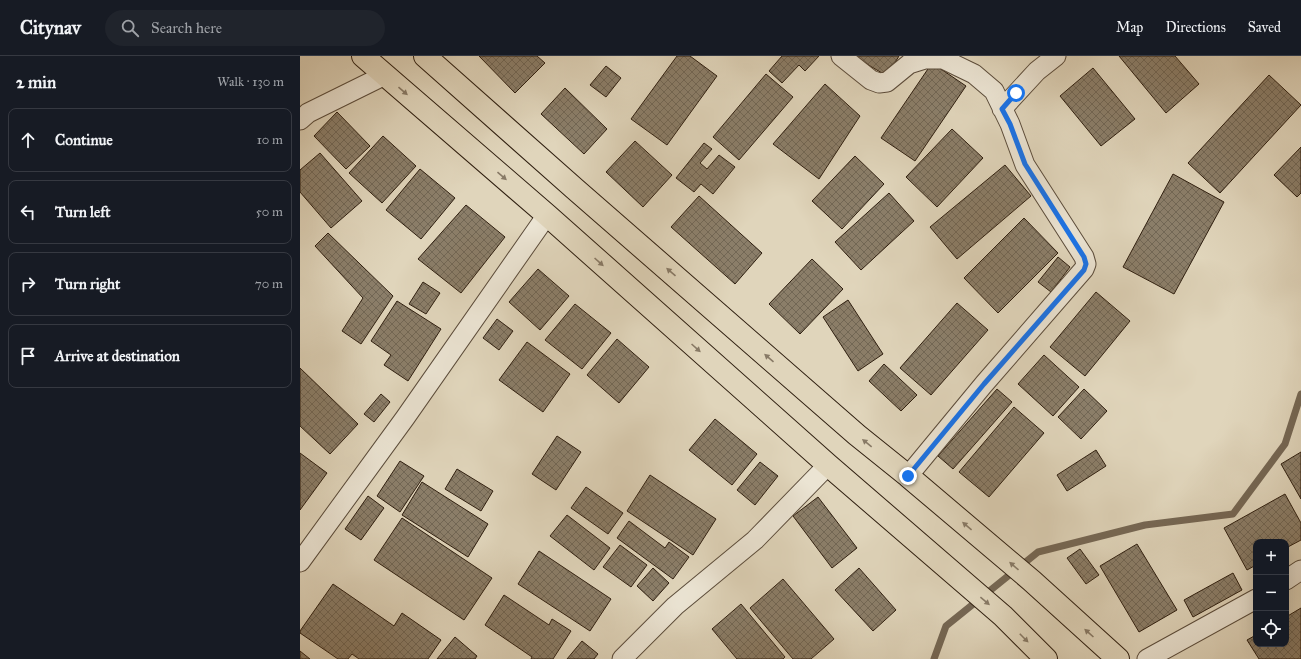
<!DOCTYPE html>
<html lang="en">
<head>
<meta charset="utf-8">
<style>
  :root { --surface:#171b24; --page:#20242c; --text:#f1f3f6; --muted:#9ea1a6; --line:#363941 }
  body { margin:0; font-family:"IM FELL Great Primer",serif; background:var(--page); color:var(--text) }
  .controls { position:absolute; right:12px; bottom:12px; display:grid; overflow:hidden; border-radius:8px; box-shadow:0 4px 16px #0002 }
  .controls button { width:36px; height:36px; display:grid; place-items:center; padding:0; border:0; border-bottom:1px solid var(--line); background:var(--surface); color:var(--text); font:20px sans-serif }
  .stop { position:absolute; width:12px; height:12px; margin:-9px; border:3px solid #1a73e8; border-radius:50%; background:#fff }
  .stop.end { background:#1a73e8; border-color:#fff; box-shadow:0 1px 4px #0008 }
  .list { margin:0; padding:0; list-style:none }
  h2 { display:flex; justify-content:space-between; align-items:center; height:52px; margin:0; padding:0 16px; font-size:17px }
  h2 small { font-size:13px; font-weight:400; color:var(--muted) }
  .list li { display:grid; grid-template-columns:26px 1fr auto; gap:12px; align-items:center; box-sizing:border-box; height:64px; margin:0 8px 8px; padding:0 8px; border:1px solid var(--line); border-radius:8px }
  .list b { display:block; font-size:15px; white-space:nowrap }
  .list em { font-size:13px; font-style:normal; color:var(--muted) }
  .icon { flex:none; width:22px; height:22px; fill:none; stroke:currentColor; stroke-width:2; stroke-linecap:round; stroke-linejoin:round }
  .map { position:relative; flex:none; width:1001px; height:603px; overflow:hidden }
  header { display:flex; align-items:center; gap:24px; box-sizing:border-box; height:56px; padding:0 20px; background:var(--surface); border-bottom:1px solid var(--line) }
  header strong { font-size:19px }
  nav { display:flex; gap:22px; margin-inline-start:auto; font-size:14px }
  .search { width:280px; height:36px; background:var(--page); display:flex; align-items:center; gap:10px; box-sizing:border-box; padding:0 14px; border-radius:22px; color:var(--muted); font-size:15px }
  main { display:flex }
  aside { flex:1; background:var(--surface) }
  .map>svg:first-child { display:block }
  .lines { fill:none; stroke-linecap:round; stroke-linejoin:round }
  .stream { stroke:#756754; stroke-width:7 }
  .building { fill:url(#building-cross-hatch); stroke:#2f1f10 }
  .street-casing { stroke:#5b4c3b; stroke-width:21 }
  .highway-casing { stroke:#2f1f10; stroke-width:24 }
  .street { stroke:#ebe4d3; stroke-width:19 }
  .highway { stroke:#e0d5bb; stroke-width:22 }
  .oneway { fill:#887a66 }
  .route { stroke:#1a73e8; stroke-width:5 }
</style>
</head>
<body>
<header>
<strong>Citynav</strong>
<div class="search"><svg class="icon" aria-label="search" viewBox="0 0 24 24"><circle cx="10" cy="10" r="6"/><path d="M15 15l6 6"/></svg>Search here</div>
<nav><a>Map</a><a>Directions</a><a>Saved</a></nav>
</header>
<main>
<aside>
<h2>2 min<small>Walk · 130 m</small></h2>
<ul class="list">
<li><svg class="icon" aria-label="ahead" viewBox="0 0 24 24"><path d="M12 20V5M6 11l6-6 6 6"/></svg><div><b>Continue</b></div><em>10 m</em></li>
<li><svg class="icon" aria-label="left" viewBox="0 0 24 24"><path d="M17 20v-9H6M10 6l-5 5 5 5"/></svg><div><b>Turn left</b></div><em>50 m</em></li>
<li><svg class="icon" aria-label="right" viewBox="0 0 24 24"><path d="M7 20v-9h11M14 6l5 5-5 5"/></svg><div><b>Turn right</b></div><em>70 m</em></li>
<li><svg class="icon" aria-label="arrive" viewBox="0 0 24 24"><path d="M6 21V4h12l-3 4 3 4H6"/></svg><div><b>Arrive at destination</b></div></li>
</ul>
</aside>
<div class="map">
<svg width="1001" height="603" viewBox="0 0 1001 603">
  <defs>
    <pattern id="building-cross-hatch" width="8" height="8" patternUnits="userSpaceOnUse"><rect width="8" height="8" fill="#8b7e69"/><path d="M0 0l8 8M0 8l8-8" fill="none" stroke="#726755"/></pattern>
  </defs>
  <rect width="100%" height="100%" fill="#e0d5bb"/>
  <filter id="stains"><feTurbulence type="fractalNoise" baseFrequency=".005" numOctaves="4"/><feColorMatrix values="0 0 0 0 .2 0 0 0 0 .09 0 0 0 0 .02 0 0 0 .5 -.17"/></filter>
  <radialGradient id="worn" r=".72"><stop offset=".6" stop-color="#630" stop-opacity="0"/><stop offset="1" stop-color="#630" stop-opacity=".3"/></radialGradient>
  <g class="lines">
    <path class="stream" d="M634 603 646 570 738 496 845 469 933 458 985 388 1001 338"/>
  </g>
  <path class="building" d="M179 0H237L245 7 215 37Z
    M377 0H390L417 20 367 89 331 63Z
    M482 0H519L505 15 499 9 482 27 469 15Z
    M555 0H599L587 20 555 1Z
    M819 0H875L899 28 866 57Z
    M632 7 666 30 615 105 581 82Z
    M306 10 321 22 306 41 290 29Z
    M793 12 835 63 801 90 760 40Z
    M466 18 493 41 439 104 413 81Z
    M969 19 1001 49 920 137 888 107Z
    M525 28 560 60 519 123 473 88Z
    M265 32 307 73 284 98 241 58Z
    M37 56 70 90 46 113 14 80Z
    M652 73 683 102 637 151 606 121Z
    M83 80 116 110 82 147 49 117Z
    M335 85 372 119 343 151 306 116Z
    M404 87 412 93 400 107 407 113 419 99 435 111 413 138 401 128 394 136 376 122Z
    M1001 91V137L997 141 974 119Z
    M20 97 62 145 31 172 0 136V114Z
    M555 100 584 128 542 173 512 145Z
    M705 109 731 140 657 203 630 171Z
    M120 113 155 142 121 183 86 154Z
    M873 118 924 146 874 238 823 211Z
    M589 137 614 165 561 214 535 186Z
    M399 140 462 197 435 228 371 171Z
    M166 149 205 181 161 237 118 203Z
    M724 162 758 197 698 257 664 222Z
    M28 177 93 240 61 288 42 275 63 242 15 190Z
    M758 201 770 211 751 236 738 226Z
    M512 203 543 233 500 278 469 248Z
    M238 213 269 240 240 274 209 246Z
    M123 226 140 237 126 258 109 248Z
    M796 236 830 265 785 320 750 291Z
    M548 244 583 298 558 315 523 261Z
    M97 245 141 273 108 325 84 309 91 299 71 285Z
    M657 247 688 274 631 339 600 312Z
    M275 248 311 277 282 313 245 284Z
    M197 263 213 275 199 294 183 282Z
    M317 283 349 311 319 347 287 319Z
    M227 286 270 318 243 356 199 324Z
    M744 299 779 331 753 360 718 328Z
    M584 308 617 339 601 355 569 325Z
    M0 312 58 368 30 398 0 370Z
    M697 333 712 346 653 413 638 400Z
    M784 333 807 355 781 383 758 361Z
    M81 338 90 346 74 366 64 358Z
    M714 351 744 377 689 441 659 416Z
    M415 363 457 398 432 429 389 394Z
    M257 380 281 396 256 434 232 418Z
    M796 394 806 410 767 435 757 419Z
    M1001 396V443L981 408Z
    M0 397 27 417 0 454Z
    M100 405 124 420 100 456 77 440Z
    M460 406 478 420 455 449 437 434Z
    M157 413 193 435 181 455 145 433Z
    M350 419 416 463 393 499 327 455Z
    M122 426 188 468 168 501 102 459Z
    M286 431 323 457 308 478 271 452Z
    M985 438 1001 467V484L986 492V486H956V509L947 514 924 472Z
    M68 440 84 452 61 484 45 473Z
    M518 441 557 492 532 512 493 460Z
    M267 459 310 492 294 514 250 480Z
    M102 462 192 522 164 564 74 504Z
    M329 465 365 492 369 486 389 501 373 523 317 482Z
    M837 488 877 554 839 576 800 510Z
    M320 489 347 509 331 531 303 511Z
    M780 493 799 519 786 528 767 502Z
    M239 495 311 543 290 575 218 528Z
    M353 512 369 527 353 545 337 530Z
    M559 512 596 554 573 575 535 534Z
    M933 517 942 534 893 561 884 544Z
    M483 523 534 583 511 603H493L450 552Z
    M33 528 94 570 102 557 141 584 128 603H59L52 598 48 603H38L0 577V575Z
    M204 539 249 569 252 563 271 575 253 603H231L232 601 185 569Z
    M441 548 485 601 483 603H437L412 573Z
    M1001 552V603H959L947 584 956 579V588H986V561Z
    M155 581 177 600 175 603H137Z
    M282 585 298 598 294 603H267Z
    M0 595 10 603H0Z"/>
  <g class="lines">
    <g class="street-casing">
      <path id="street" d="M541 0 571 24 579 27 587 26 609 8 625 3H643L674 18 694 35 710 68 725 109 784 201 786 208 784 213 684 328 608 420
        M702 53 737 15 756 0
        M0 64 8 57 85 19
        M0 506 105 362 247 159
        M986 524 1001 514
        M322 603 375 550 455 484 528 409
        M847 603 956 543"/>
    </g>
    <g class="highway-casing">
      <path id="highway" d="M63 0 247 159 528 409 703 560 746 603
        M125 0 275 133 557 379 608 420 732 525 818 603"/>
    </g>
    <use href="#street" class="street"/>
    <use href="#highway" class="highway"/>
  </g>
  <defs><path id="oneway-solid" d="M-6-.8H1V-3.2L6.5 0L1 3.2V.8H-6Z"/></defs>
  <g class="oneway">
    <use href="#oneway-solid" transform="translate(103 35) rotate(41)"/>
    <use href="#oneway-solid" transform="translate(202 120) rotate(41)"/>
    <use href="#oneway-solid" transform="translate(299 206) rotate(42)"/>
    <use href="#oneway-solid" transform="translate(371 216) rotate(-139)"/>
    <use href="#oneway-solid" transform="translate(396 292) rotate(42)"/>
    <use href="#oneway-solid" transform="translate(469 302) rotate(-139)"/>
    <use href="#oneway-solid" transform="translate(567 387) rotate(-141)"/>
    <use href="#oneway-solid" transform="translate(667 470) rotate(-140)"/>
    <use href="#oneway-solid" transform="translate(714 510) rotate(-139)"/>
    <use href="#oneway-solid" transform="translate(685 545) rotate(40)"/>
    <use href="#oneway-solid" transform="translate(789 577) rotate(-138)"/>
    <use href="#oneway-solid" transform="translate(724 582) rotate(45)"/>
  </g>
  <g class="lines">
    <path class="route" d="M608 420 684 328 784 214 786 208 784 201 725 108 710 68 702 53 716 37"/>
  </g>
  <rect width="100%" height="100%" filter="url(#stains)"/>
  <rect width="100%" height="100%" fill="url(#worn)"/>
</svg>
<div class="controls">
<button>+</button>
<button>−</button>
<button><svg class="icon" aria-label="locate" viewBox="0 0 24 24"><circle cx="12" cy="12" r="6"/><path d="M12 2v4M12 18v4M2 12h4M18 12h4"/></svg></button>
</div>
<div class="stop" style="left:716px;top:37px"></div>
<div class="stop end" style="left:608px;top:420px"></div>
</div>
</main>
</body>
</html>
